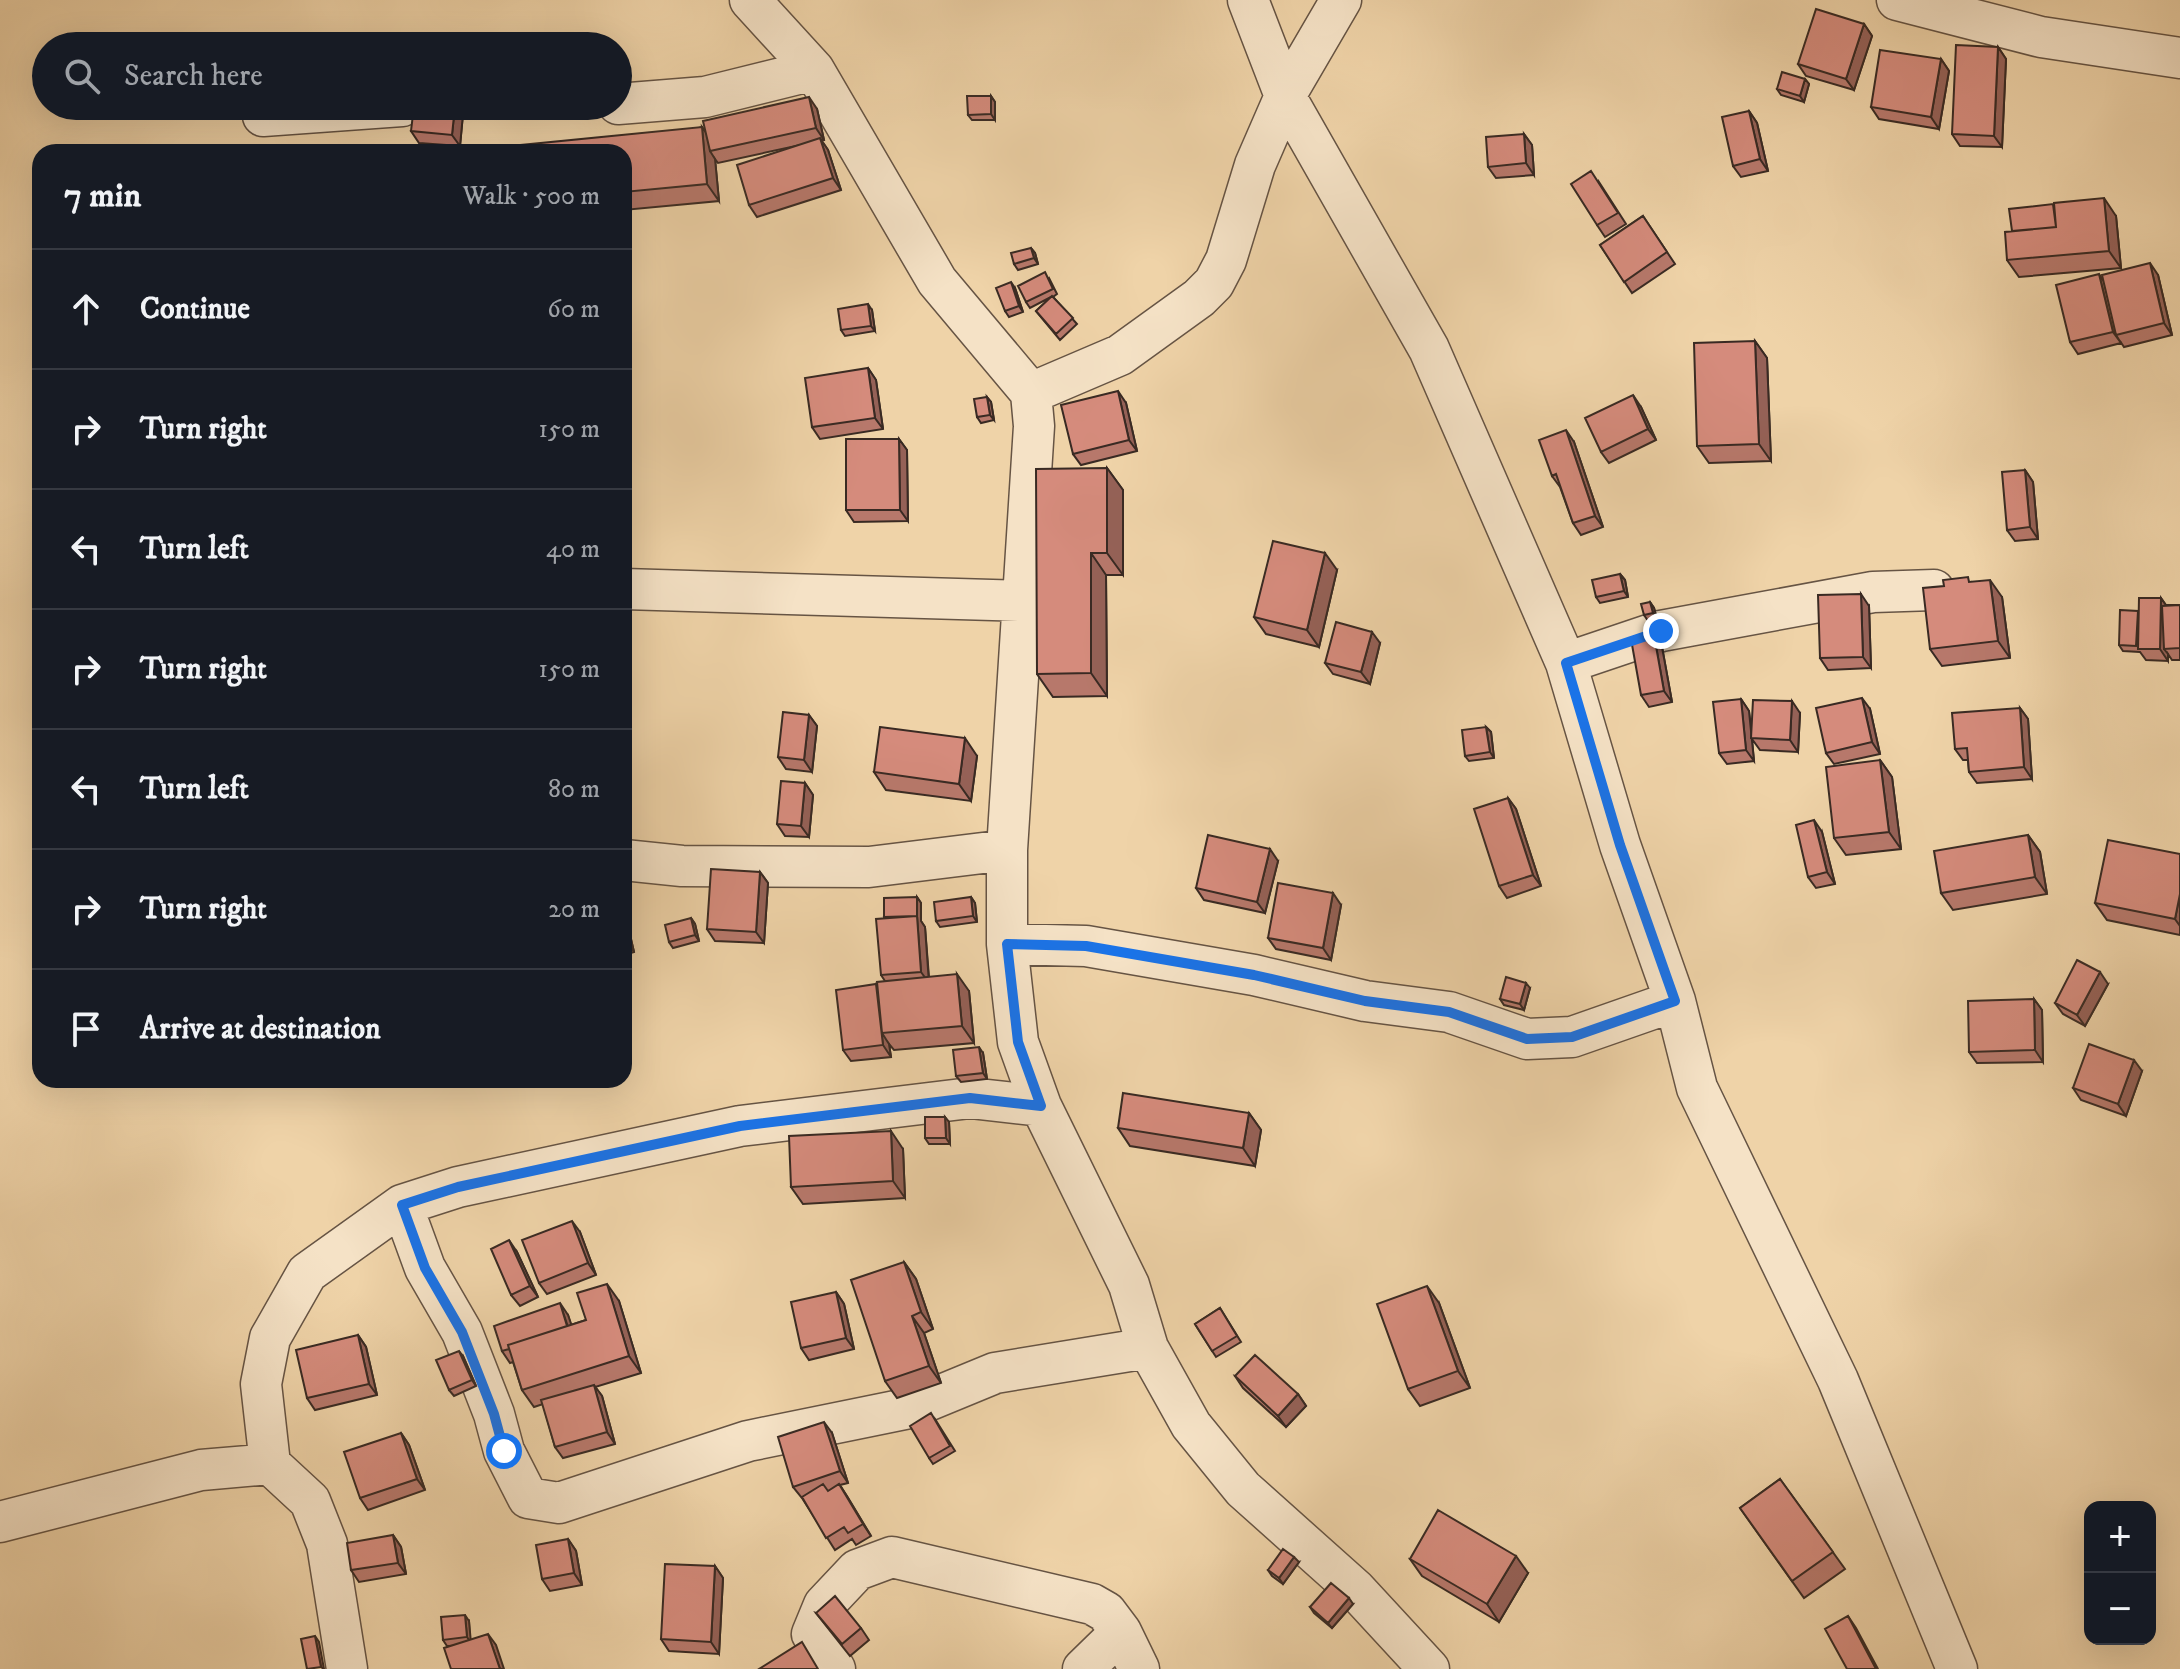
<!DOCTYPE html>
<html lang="en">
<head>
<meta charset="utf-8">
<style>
  :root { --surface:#171b24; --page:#20242c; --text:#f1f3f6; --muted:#9ea1a6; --line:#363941 }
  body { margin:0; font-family:"IM FELL DW Pica",serif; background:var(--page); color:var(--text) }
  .controls { position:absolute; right:24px; bottom:24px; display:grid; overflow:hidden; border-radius:16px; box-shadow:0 8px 32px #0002 }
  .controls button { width:72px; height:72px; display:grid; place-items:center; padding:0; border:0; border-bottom:2px solid var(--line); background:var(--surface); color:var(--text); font:40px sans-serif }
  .stop { position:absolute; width:24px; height:24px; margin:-18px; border:6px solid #1a73e8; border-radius:50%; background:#fff }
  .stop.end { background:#1a73e8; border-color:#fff; box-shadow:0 2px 8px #0008 }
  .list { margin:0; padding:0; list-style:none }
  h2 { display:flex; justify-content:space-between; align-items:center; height:104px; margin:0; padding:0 32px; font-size:34px }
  h2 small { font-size:26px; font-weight:400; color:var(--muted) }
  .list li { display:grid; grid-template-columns:52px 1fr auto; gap:24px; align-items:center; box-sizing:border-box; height:120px; padding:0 32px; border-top:2px solid var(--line) }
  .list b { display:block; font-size:30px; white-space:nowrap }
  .list em { font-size:26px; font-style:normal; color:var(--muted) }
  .icon { flex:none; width:44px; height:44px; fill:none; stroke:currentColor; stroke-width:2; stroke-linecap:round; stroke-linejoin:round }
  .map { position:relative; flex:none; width:2180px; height:1669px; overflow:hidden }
  .search { position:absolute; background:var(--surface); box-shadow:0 8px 32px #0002; left:32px; top:32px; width:600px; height:88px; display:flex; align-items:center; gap:20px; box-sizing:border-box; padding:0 28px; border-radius:44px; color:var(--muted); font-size:30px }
  .panel { position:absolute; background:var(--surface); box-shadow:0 8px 32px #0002; left:32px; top:144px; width:600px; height:944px; border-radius:24px }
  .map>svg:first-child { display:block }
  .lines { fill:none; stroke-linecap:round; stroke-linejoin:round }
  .minor-casing { stroke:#665444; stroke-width:43 }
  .minor { stroke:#f5e2c6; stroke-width:40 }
  .wall { fill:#b7786b; stroke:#392a23; stroke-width:2 }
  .shaded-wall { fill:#956157; stroke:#392a23; stroke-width:2 }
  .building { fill:#d58b7c; stroke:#392a23; stroke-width:2 }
  .route { stroke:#1a73e8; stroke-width:10 }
</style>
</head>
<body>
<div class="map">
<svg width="2180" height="1669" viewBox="0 0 2180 1669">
  <rect width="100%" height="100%" fill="#efd3a8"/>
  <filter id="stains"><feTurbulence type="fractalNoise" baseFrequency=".0025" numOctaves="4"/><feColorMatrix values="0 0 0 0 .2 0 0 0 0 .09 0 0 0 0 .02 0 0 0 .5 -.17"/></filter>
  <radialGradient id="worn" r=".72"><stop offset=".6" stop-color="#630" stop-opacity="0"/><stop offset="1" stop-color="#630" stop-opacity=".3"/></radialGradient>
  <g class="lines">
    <g class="minor-casing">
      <path id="minor" d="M750 0 814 70 937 281 1031 393 1034 426 1007 850V944L1018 1042 1041 1106 1129 1285 1148 1348 1191 1425 1243 1489 1356 1590 1429 1669
        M1248 0 1285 96 1429 349 1566 663 1620 845 1675 1001 1697 1088 1838 1380 1957 1669
        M1897 0 2041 37 2180 58
        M618 104 705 97 814 70
        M263 116 402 106
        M1031 393 1120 355 1199 298 1214 283 1226 260 1255 165 1285 96 1341 0
        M624 589 1023 601
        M1566 663 1661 631 1873 592 1934 590
        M624 860 682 866 869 867 1007 850
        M1007 944 1086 946 1254 975 1365 1001 1449 1012 1527 1039 1572 1037 1675 1001
        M402 1205 425 1268 462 1332 494 1414 504 1451 528 1498 559 1503 748 1441 910 1408 995 1373 1148 1348
        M270 1464 310 1501 327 1544 347 1669
        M0 1522 201 1470 270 1464 261 1384 270 1338 307 1273 402 1205 458 1187 740 1126 970 1098 1041 1106
        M835 1669 812 1634 824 1605 857 1570 892 1557 1092 1604 1106 1612 1121 1632
        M1083 1669 1121 1632 1139 1669"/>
    </g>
    <use href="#minor" class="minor"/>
  </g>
  <path class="wall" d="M1864 24 1872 36 1854 90 1806 76 1798 64Z
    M1998 47 2006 59 2002 147 1960 146 1952 134Z
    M1941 59 1949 71 1939 129 1879 119 1871 107Z
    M1805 79 1809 84 1804 102 1781 95 1777 89Z
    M991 96 995 102V120H972L968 115Z
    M817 109 824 140H821L828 150 841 190 757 217 749 205 800 145 718 163 715 159 719 201 624 210V152L702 127 706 133Z
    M1749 111 1757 123 1768 171 1741 177 1733 166Z
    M463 114 460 146 419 143 411 131Z
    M1524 134 1532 145 1534 175 1496 178 1488 167Z
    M1599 182 1626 224 1605 237 1597 225Z
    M1643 216 1675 264 1632 293 1600 245Z
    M2116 216 2121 268 2019 277 2007 260 2012 231Z
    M1031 248 1035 253 1038 264 1018 270 1014 264Z
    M2158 275 2172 335 2124 347 2120 341 2121 343 2078 354 2070 342 2103 281Z
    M1049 278 1057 294 1053 297 1077 324 1060 340 1036 311 1051 297 1030 308 1026 302Z
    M1015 288 1023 312 1009 317 1005 311Z
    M872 310 875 331 845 336 841 330Z
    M1755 341 1767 358 1771 461 1709 463 1697 446Z
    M868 368 876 380 883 429 820 439 812 427Z
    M987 397 991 402 994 420 981 423 977 417Z
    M1126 403 1137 451 1081 465 1073 454Z
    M1641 407 1656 440 1609 463 1601 452Z
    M899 439 907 450 908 521 854 522 846 510Z
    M1574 442 1603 527 1581 535 1573 523 1560 487 1552 476Z
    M1107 468 1123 490V575H1106L1107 696 1053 697 1037 674Z
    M2025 470 2033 482 2038 539 2015 541 2007 530Z
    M1337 570 1319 647 1266 634 1254 617Z
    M1620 574 1625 580 1628 597 1600 603 1596 597Z
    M1972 582 2002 597 2010 658 1942 666 1930 649Z
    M2161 598 2166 605H2180V660H2172L2168 654V661L2146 660 2140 652 2123 651 2119 645 2139 612Z
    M1650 602 1654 608 1657 619 1648 621 1644 615Z
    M1869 606 1871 668 1828 670 1820 658Z
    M1380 643 1370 684 1333 674 1325 663Z
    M1662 647 1672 702 1649 707 1641 695Z
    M1741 699 1749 711 1752 735 1800 713 1798 752 1760 750 1752 739 1754 761 1727 764 1719 753Z
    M2020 708 2028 719 2032 779 1977 783 1969 772 1968 760H1963L1955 749Z
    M1870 709 1880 754 1834 764 1826 753Z
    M809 715 817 726 812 772 786 769 778 757Z
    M1486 727 1491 732 1494 758 1469 761 1465 756Z
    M977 756 971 801 886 790 874 772Z
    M1880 760 1892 777 1901 849 1846 855 1834 838Z
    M805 783 813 795 809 837 785 836 777 824Z
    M1508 798 1516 809 1541 886 1507 898 1499 886Z
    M1822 832 1835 884 1816 888 1808 877Z
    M2028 835 2040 852 2047 894 1953 910 1941 893Z
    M2180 854V935L2107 920 2095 903Z
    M1278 861 1265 913 1204 900 1196 888Z
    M760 872 768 883 764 943 715 941 707 929Z
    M917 897 921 903V921L925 927 929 977 969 991 974 1043 894 1050 889 1044 891 1057 851 1061 843 1050 876 984 878 987 885 981 881 975 885 919 884 917Z
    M971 897 975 903 977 922 940 927 936 921Z
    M1341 905 1331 960 1276 949 1268 938Z
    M624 917 627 922 634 952 624 955Z
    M691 918 695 924 699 941 673 948 669 942Z
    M2108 984 2085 1026 2063 1014 2055 1003Z
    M1530 988 1524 1010 1504 1005 1500 999Z
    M2034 999 2042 1010 2043 1062 1977 1063 1969 1052Z
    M983 1053 987 1079 961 1082 956 1076Z
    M2142 1071 2126 1116 2081 1100 2073 1088Z
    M523 1080H585L563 1085H526Z
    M1249 1113 1261 1130 1255 1166 1130 1146 1118 1128Z
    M945 1117 949 1122 950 1144H929L925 1138Z
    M903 1149 905 1198 803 1204 791 1187Z
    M580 1232 596 1275 547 1294 539 1283Z
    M517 1252 538 1297 520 1306 511 1295Z
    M904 1262 916 1279 933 1329 924 1333 941 1383 897 1398 885 1381Z
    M836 1292 844 1304 854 1349 809 1360 801 1348Z
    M619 1301 641 1373 595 1387 602 1396 615 1444 563 1458 555 1447 543 1404 534 1407 522 1390 513 1362 510 1363 502 1351 568 1315 571 1325 586 1320Z
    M1439 1303 1470 1388 1420 1406 1408 1389Z
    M1220 1308 1241 1342 1216 1357 1195 1324Z
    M358 1335 366 1347 377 1395 315 1410 307 1398Z
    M463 1356 476 1386 454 1396 449 1390Z
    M1235 1376 1298 1394 1306 1406 1286 1427 1243 1388Z
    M935 1419 955 1451 933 1464 929 1458Z
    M401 1433 409 1445 425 1490 368 1510 360 1498Z
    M832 1433 848 1483 840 1485 871 1536 856 1545 852 1539 835 1550 802 1498 793 1487Z
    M1780 1479 1845 1569 1804 1598 1740 1508Z
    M393 1535 401 1547 406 1574 359 1582 351 1570Z
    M568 1539 576 1551 582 1585 550 1591 542 1579Z
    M1410 1559 1528 1573 1499 1622 1422 1576Z
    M1299 1562 1283 1584 1272 1576 1268 1570Z
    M715 1566 723 1578 719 1654 669 1651 661 1639Z
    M1353 1604 1332 1628 1314 1613 1310 1607Z
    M816 1613 861 1628 869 1640 850 1656Z
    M469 1621 470 1640 496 1645 447 1646 443 1640Z"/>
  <path class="shaded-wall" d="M1864 24 1872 36 1854 90 1846 79Z
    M1998 47 2006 59 2002 147 1994 136Z
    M1941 59 1949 71 1939 129 1931 117Z
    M1805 79 1809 84 1804 102 1800 96Z
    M991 96 995 102V120L991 114Z
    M809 97 817 109 824 140 816 128Z
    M455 106H458L463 114 460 146 452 135Z
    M1749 111 1757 123 1768 171 1760 159Z
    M702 127 714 144 710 151 715 159 719 201 707 184Z
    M1524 134 1532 145 1534 175 1526 163Z
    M820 138 828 150 841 190 833 178Z
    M2104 198 2116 216 2121 268 2109 251Z
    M1031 248 1035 253 1038 264 1034 258Z
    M2150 263 2158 275 2172 335 2164 323Z
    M2099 274 2107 286 2116 335 2121 343 2113 332Z
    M1011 282 1015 288 1023 312 1019 306Z
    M868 304 872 310 875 331 871 326Z
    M1755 341 1767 358 1771 461 1759 444Z
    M868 368 876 380 883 429 875 418Z
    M1118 391 1126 403 1137 451 1129 440Z
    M1633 395 1641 407 1656 440 1648 429Z
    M987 397 991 402 994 420 990 415Z
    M1566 430 1574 442 1603 527 1595 516Z
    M899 439 907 450 908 521 900 510Z
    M1107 468 1123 490V575L1107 553Z
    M2025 470 2033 482 2038 539 2030 527Z
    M1091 553 1106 575 1107 696 1091 673Z
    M1325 553 1337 570 1319 647 1307 630Z
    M1620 574 1625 580 1628 597 1624 591Z
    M1990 580 2002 597 2010 658 1998 641Z
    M1861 594 1869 606 1871 668 1863 657Z
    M2161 598 2169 610 2164 649 2168 654V661L2160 649Z
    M1650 602 1654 608 1657 619 1653 613Z
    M1372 632 1380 643 1370 684 1361 672Z
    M1654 635 1662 647 1672 702 1664 691Z
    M1862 698 1870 709 1880 754 1872 742Z
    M1741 699 1749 711 1754 761 1746 750Z
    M1792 701 1800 713 1798 752 1790 740Z
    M2020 708 2028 719 2032 779 2024 767Z
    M809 715 817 726 812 772 804 760Z
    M1486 727 1491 732 1494 758 1490 752Z
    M965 738 977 756 971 801 959 784Z
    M1880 760 1892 777 1901 849 1889 832Z
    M805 783 813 795 809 837 801 826Z
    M1508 798 1516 809 1541 886 1533 875Z
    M1814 820 1822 832 1835 884 1827 872Z
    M2028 835 2040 852 2047 894 2035 877Z
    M1270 849 1278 861 1265 913 1257 902Z
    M760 872 768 883 764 943 756 932Z
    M1333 893 1341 905 1331 960 1323 948Z
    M2180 894V926L2175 919Z
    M917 897 921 903V921L925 927 929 983 921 972 917 916Z
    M971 897 975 903 977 922 973 916Z
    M624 917 627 922 634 952 626 941 624 931Z
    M691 918 695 924 699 941 695 935Z
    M2100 972 2108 984 2085 1026 2077 1015Z
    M957 974 969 991 974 1043 962 1026Z
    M1526 983 1530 988 1524 1010 1520 1004Z
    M876 984 884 996 882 1033 889 1044 891 1057 883 1045Z
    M2034 999 2042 1010 2043 1062 2035 1050Z
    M979 1047 983 1053 987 1079 983 1073Z
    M2134 1060 2142 1071 2126 1116 2118 1104Z
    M1249 1113 1261 1130 1255 1166 1243 1148Z
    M945 1117 949 1122 950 1144 946 1138Z
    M891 1131 903 1149 905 1198 893 1181Z
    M572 1221 580 1232 596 1275 588 1263Z
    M509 1240 517 1252 538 1297 530 1286Z
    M904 1262 916 1279 933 1329 921 1312Z
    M607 1284 619 1301 641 1373 629 1356Z
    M1427 1286 1439 1303 1470 1388 1458 1371Z
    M836 1292 844 1304 854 1349 846 1338Z
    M560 1303 568 1315 577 1341 569 1330Z
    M912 1316 924 1333 941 1383 929 1366Z
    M358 1335 366 1347 377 1395 369 1384Z
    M459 1351 463 1356 476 1386 472 1380Z
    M594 1385 602 1396 615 1444 607 1432Z
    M1298 1394 1306 1406 1286 1427 1278 1416Z
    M824 1422 832 1433 848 1483 840 1471Z
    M401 1433 409 1445 425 1490 417 1479Z
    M839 1484 847 1496 871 1536 863 1524Z
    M393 1535 401 1547 406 1574 398 1563Z
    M568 1539 576 1551 582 1585 574 1573Z
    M1516 1556 1528 1573 1499 1622 1487 1604Z
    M1294 1557 1299 1562 1283 1584 1279 1578Z
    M715 1566 723 1578 719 1654 711 1642Z
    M1349 1598 1353 1604 1332 1628 1328 1623Z
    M465 1615 469 1621 471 1643 467 1637Z
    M1848 1616 1856 1628 1878 1669H1876Z
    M488 1634 496 1645 504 1669H500Z
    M315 1636 319 1642 324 1669 321 1667Z"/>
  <path class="building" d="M1816 9 1864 24 1846 79 1798 64Z
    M1956 45 1998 47 1994 136 1952 134Z
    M1880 50 1941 59 1931 117 1871 107Z
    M1782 72 1805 79 1800 96 1777 89Z
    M967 96H991V114L968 115Z
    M809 97 816 128 710 151 703 121Z
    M414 106H455L452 135 411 131Z
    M1749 111 1760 159 1733 166 1722 117Z
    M702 127 707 184 624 192V152H512L511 146Z
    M1524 134 1526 163 1488 167 1486 137Z
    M820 138 833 178 749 205 737 165Z
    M1591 171 1618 213 1597 225 1571 184Z
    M2104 198 2109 251 2007 260 2005 232 2056 227 2054 203Z
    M2053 204 2056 227 2012 231 2009 209Z
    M1643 216 1667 252 1624 282 1600 245Z
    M1031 248 1034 258 1014 264 1011 253Z
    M2150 263 2164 323 2116 335 2102 275Z
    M1045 272 1053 289 1026 302 1018 286Z
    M2099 274 2113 332 2070 342 2056 285Z
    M1011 282 1019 306 1005 311 996 288Z
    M1052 296 1073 318 1056 334 1036 311Z
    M868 304 871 326 841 330 838 309Z
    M1755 341 1759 444 1697 446 1694 343Z
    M868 368 875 418 812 427 805 378Z
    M1118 391 1129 440 1073 454 1061 405Z
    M1633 395 1648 429 1601 452 1585 418Z
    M987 397 990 415 977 417 974 399Z
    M1566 430 1595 516 1573 523 1556 474 1552 476 1539 440Z
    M846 439H899L900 510H846Z
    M1107 468V553H1091V673L1037 674 1036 469Z
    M2025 470 2030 527 2007 530 2002 472Z
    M1273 541 1325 553 1307 630 1254 617Z
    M1620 574 1624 591 1596 597 1592 580Z
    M1968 577 1969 582 1990 580 1998 641 1930 649 1923 588 1944 586 1943 580Z
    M1861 594 1863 657 1820 658 1818 595Z
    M2139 598H2161L2160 649H2138Z
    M1650 602 1653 613 1644 615 1641 604Z
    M2180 605V648L2164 649 2162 606Z
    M2120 610 2138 611 2136 646 2119 645Z
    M1336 622 1372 632 1361 672 1325 663Z
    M1654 635 1664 691 1641 695 1631 639Z
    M1862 698 1872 742 1826 753 1816 708Z
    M1741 699 1746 750 1719 753 1713 702Z
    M1753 700 1792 701 1790 740 1751 738Z
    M2020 708 2024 767 1969 772 1967 748 1955 749 1952 713Z
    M783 712 809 715 804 760 778 757Z
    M880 727 965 738 959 784 874 772Z
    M1486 727 1490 752 1465 756 1462 730Z
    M1880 760 1889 832 1834 838 1826 767Z
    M781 781 805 783 801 826 777 824Z
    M1508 798 1533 875 1499 886 1474 809Z
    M1814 820 1827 872 1808 877 1796 825Z
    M1208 835 1270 849 1257 902 1196 888Z
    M2028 835 2035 877 1941 893 1934 851Z
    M2108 840 2180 854V894L2175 919 2095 903Z
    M711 869 760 872 756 932 707 929Z
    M1278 883 1333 893 1323 948 1268 938Z
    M917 897V916L884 917V898Z
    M971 897 973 916 936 921 934 902Z
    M917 916 921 972 881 975 876 919Z
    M691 918 695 935 669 942 665 925Z
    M2077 960 2100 972 2077 1015 2055 1003Z
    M957 974 962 1026 882 1033 877 982Z
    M1506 977 1526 983 1520 1004 1500 999Z
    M876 984 883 1045 843 1050 836 990Z
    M2034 999 2035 1050 1969 1052 1968 1001Z
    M2089 1044 2134 1060 2118 1104 2073 1088Z
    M979 1047 983 1073 956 1076 953 1050Z
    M1123 1093 1249 1113 1243 1148 1118 1128Z
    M925 1117H945L946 1138H925Z
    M891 1131 893 1181 791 1187 789 1136Z
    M572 1221 588 1263 539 1283 522 1240Z
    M509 1240 530 1286 511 1295 491 1249Z
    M904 1262 921 1312 912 1316 929 1366 885 1381 851 1280Z
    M607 1284 629 1356 522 1390 508 1345 586 1320 577 1293Z
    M1427 1286 1458 1371 1408 1389 1377 1304Z
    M836 1292 846 1338 801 1348 791 1302Z
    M560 1303 567 1326 508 1345 509 1349 502 1351 494 1326Z
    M1220 1308 1237 1336 1212 1351 1195 1324Z
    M358 1335 369 1384 307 1398 296 1350Z
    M459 1351 472 1380 449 1390 436 1360Z
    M1255 1355 1298 1394 1278 1416 1235 1376Z
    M594 1385 607 1432 555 1447 541 1400Z
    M931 1413 950 1446 929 1458 910 1426Z
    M824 1422 840 1471 793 1487 778 1437Z
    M401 1433 417 1479 360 1498 344 1452Z
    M1780 1479 1833 1552 1792 1581 1740 1508Z
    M823 1484 828 1491 839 1484 863 1524 848 1533 844 1527 826 1538 802 1497Z
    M1438 1510 1516 1556 1487 1604 1410 1559Z
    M393 1535 398 1563 351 1570 347 1543Z
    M568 1539 574 1573 542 1579 536 1545Z
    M1283 1549 1294 1557 1279 1578 1268 1570Z
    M665 1564 715 1566 711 1642 661 1639Z
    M1331 1583 1349 1598 1328 1623 1310 1607Z
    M835 1596 861 1628 842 1644 816 1613Z
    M465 1615 467 1637 443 1640 441 1617Z
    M1848 1616 1876 1669H1847L1825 1629Z
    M488 1634 500 1669H451L444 1648Z
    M315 1636 321 1667 307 1669 301 1639Z
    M802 1642 818 1669H759Z"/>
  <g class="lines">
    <path class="route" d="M504 1451 494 1414 462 1332 425 1268 402 1205 458 1187 740 1126 970 1098 1041 1106 1018 1042 1007 944 1086 946 1254 975 1365 1001 1449 1012 1527 1039 1572 1037 1675 1001 1620 845 1566 663 1661 631"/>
  </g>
  <rect width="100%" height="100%" filter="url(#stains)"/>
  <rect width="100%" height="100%" fill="url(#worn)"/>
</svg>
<div class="controls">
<button>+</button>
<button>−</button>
</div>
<div class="stop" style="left:504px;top:1451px"></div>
<div class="stop end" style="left:1661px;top:631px"></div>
<div class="search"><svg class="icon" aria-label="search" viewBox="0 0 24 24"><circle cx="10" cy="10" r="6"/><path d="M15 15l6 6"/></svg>Search here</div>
<section class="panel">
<h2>7 min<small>Walk · 500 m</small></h2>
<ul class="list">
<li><svg class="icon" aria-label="ahead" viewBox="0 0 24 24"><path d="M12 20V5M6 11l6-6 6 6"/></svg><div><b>Continue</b></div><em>60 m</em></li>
<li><svg class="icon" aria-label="right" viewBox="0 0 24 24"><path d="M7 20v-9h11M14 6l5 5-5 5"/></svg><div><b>Turn right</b></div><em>150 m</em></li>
<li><svg class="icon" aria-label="left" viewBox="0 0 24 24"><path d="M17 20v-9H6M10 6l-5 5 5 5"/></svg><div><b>Turn left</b></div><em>40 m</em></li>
<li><svg class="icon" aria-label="right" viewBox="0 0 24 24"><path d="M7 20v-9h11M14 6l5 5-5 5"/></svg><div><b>Turn right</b></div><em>150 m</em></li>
<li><svg class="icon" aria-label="left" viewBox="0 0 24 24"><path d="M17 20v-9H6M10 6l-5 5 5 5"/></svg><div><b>Turn left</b></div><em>80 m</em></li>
<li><svg class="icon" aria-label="right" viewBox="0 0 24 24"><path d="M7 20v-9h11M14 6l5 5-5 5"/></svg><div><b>Turn right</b></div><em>20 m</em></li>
<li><svg class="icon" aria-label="arrive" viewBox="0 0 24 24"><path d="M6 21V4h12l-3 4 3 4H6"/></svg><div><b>Arrive at destination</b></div></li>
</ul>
</section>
</div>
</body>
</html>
